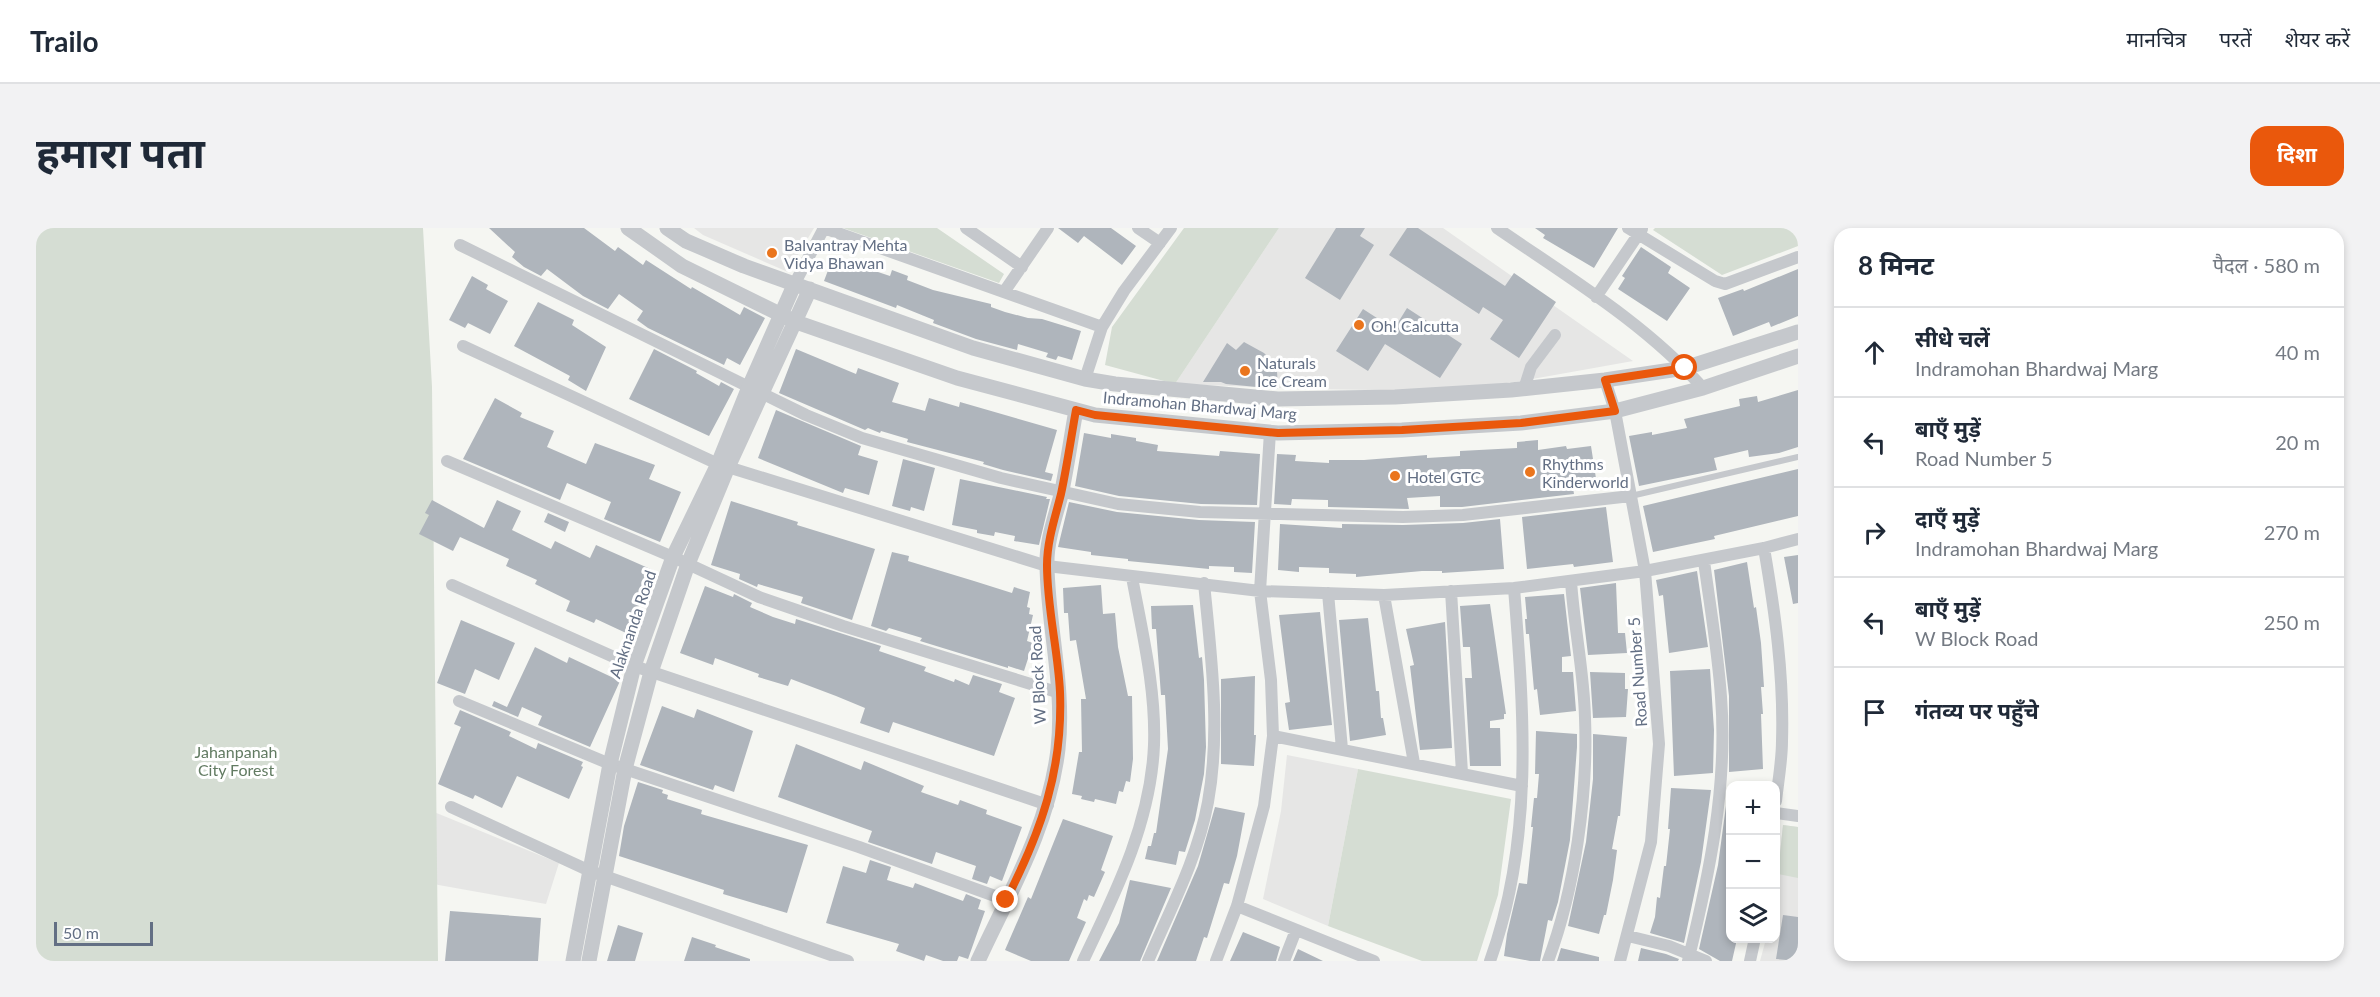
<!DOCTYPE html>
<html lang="hi">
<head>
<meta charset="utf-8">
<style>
  :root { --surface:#fff; --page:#f2f2f3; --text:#1f2937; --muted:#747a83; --line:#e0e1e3; --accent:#ea580c }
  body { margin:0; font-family:Lato,"Noto Sans Devanagari",sans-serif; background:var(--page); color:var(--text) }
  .controls { position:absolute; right:18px; bottom:18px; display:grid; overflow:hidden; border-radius:12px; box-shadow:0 3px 9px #0003 }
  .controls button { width:54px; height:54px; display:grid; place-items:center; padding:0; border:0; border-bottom:2px solid var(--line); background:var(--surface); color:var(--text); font:30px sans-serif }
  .scale { position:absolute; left:18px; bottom:15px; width:99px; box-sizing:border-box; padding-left:6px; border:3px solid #636f84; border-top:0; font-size:16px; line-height:21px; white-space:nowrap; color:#636f84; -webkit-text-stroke:4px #fff; paint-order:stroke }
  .stop { position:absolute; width:18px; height:18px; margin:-14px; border:4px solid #ea580c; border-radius:50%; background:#fff }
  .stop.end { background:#ea580c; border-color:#fff; box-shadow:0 2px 6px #0008 }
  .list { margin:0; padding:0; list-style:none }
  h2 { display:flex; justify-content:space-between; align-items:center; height:78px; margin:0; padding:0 24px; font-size:26px }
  h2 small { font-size:20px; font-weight:400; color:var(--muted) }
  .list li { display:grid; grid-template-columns:39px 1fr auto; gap:18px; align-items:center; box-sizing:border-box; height:90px; padding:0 24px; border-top:2px solid var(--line) }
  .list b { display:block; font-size:22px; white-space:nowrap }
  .list p { margin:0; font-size:20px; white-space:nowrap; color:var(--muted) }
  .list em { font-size:20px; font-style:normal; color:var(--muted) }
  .icon { flex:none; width:33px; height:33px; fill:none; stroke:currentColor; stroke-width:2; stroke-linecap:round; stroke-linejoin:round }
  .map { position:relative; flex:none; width:1762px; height:733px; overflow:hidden; border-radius:18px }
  header { display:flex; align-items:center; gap:36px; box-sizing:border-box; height:84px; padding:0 30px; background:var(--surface); border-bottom:2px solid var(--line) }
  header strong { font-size:28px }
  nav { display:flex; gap:33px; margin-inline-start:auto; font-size:21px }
  .intro { display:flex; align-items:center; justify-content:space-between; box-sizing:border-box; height:144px; padding:0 36px }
  h1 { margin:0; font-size:42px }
  .button { padding:15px 27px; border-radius:18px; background:var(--accent); color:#fff; font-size:21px; font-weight:700 }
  main { display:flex; gap:36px; padding:0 36px }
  aside { flex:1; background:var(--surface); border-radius:18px; box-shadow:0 3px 9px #0003 }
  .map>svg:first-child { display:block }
  .built { fill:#e6e6e5 }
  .green { fill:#d5ddd3 }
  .building { fill:#afb5bc }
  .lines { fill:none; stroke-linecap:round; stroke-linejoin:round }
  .service { stroke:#c5c8cc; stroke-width:6 }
  .minor { stroke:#c5c8cc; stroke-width:12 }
  .tertiary { stroke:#c5c8cc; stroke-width:15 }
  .route { stroke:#ea580c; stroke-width:8 }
  .poi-dot { fill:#ea751d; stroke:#fff; stroke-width:2 }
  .labels { text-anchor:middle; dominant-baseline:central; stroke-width:6; stroke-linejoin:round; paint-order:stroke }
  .poi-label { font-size:16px; fill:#636f84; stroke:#fff; text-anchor:start }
  .street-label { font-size:16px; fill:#636f84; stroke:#fff }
  .park-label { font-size:16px; fill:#627b62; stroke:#fff }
</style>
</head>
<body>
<header>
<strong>Trailo</strong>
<nav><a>मानचित्र</a><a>परतें</a><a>शेयर करें</a></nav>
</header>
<div class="intro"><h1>हमारा पता</h1><a class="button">दिशा</a></div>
<main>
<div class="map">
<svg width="1762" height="733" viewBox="0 0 1762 733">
  <rect width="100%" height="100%" fill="#f5f6f2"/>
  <path class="built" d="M658 0H778L752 44 667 7Z
    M1243 0H1407L1597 133 1479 154 1402 163 1273 161 1139 156Z
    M1251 527 1322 541 1292 698 1227 671 1245 583Z
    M398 584 523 635 510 676 397 656Z
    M1747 597 1762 599V733H1724L1730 711 1740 710V660Z"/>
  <path class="green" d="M0 0H387L396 159 402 733H0Z
    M807 0H901L968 46 963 55Z
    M1148 0H1243L1139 156 1069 137 1076 99Z
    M1619 0H1762V18L1686 47 1617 2Z
    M1322 541 1475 571 1462 667 1441 733H1386L1292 698Z
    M1747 597 1762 599V650L1742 646Z"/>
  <path class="building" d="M453 0H548L579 23 582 19 607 37 610 32 655 61 656 59 704 87 708 79 729 90 704 137 691 130 688 137 612 100 601 92 607 83 583 66 572 81 547 68 511 41 505 48 488 39 476 29 479 24Z
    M1022 0H1075L1100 18 1086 37 1048 8 1042 15Z
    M1300 0H1329L1324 8 1338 17 1304 72 1269 50Z
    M1371 0H1382L1469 58 1478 45 1520 74 1483 130 1454 111 1467 92 1447 79 1443 86 1353 27Z
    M1499 0H1582L1558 40 1507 10 1509 7Z
    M1605 19 1635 39 1632 45 1654 60 1631 93 1582 61 1589 50 1586 48Z
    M797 29 854 48 856 42 872 48 871 52 897 62 955 76V79L969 84 992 90 1006 91 1045 103 1036 132 1022 128 1020 132 1010 129 1012 125 982 116 981 122 940 111 897 95 898 92 861 77 860 80 788 53Z
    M1762 41V88L1735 99 1733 94 1697 108 1682 70 1707 61 1708 63Z
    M436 48 452 57 450 61 472 73 454 106 432 95 429 100 413 92Z
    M502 74 538 92 536 97 570 119 550 163 532 152 534 148 478 118Z
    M1371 80 1426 116 1404 150 1349 116 1332 143 1300 123 1327 81 1358 101Z
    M1208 114 1228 125 1236 133 1241 143 1242 161 1190 156 1185 154H1167L1191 115 1200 122Z
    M618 121 661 143 660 145 683 158 685 154 698 161 673 208 593 171Z
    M760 121 820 146 822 140 863 155 856 174 889 183 893 170 923 179 924 174 1021 202 1009 244 1017 246 1015 253 967 242 947 236 948 234 871 214 872 211 845 203 844 205 832 200 829 202 743 165Z
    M1762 162V219L1743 225 1713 229 1712 222 1678 230 1681 242 1603 258 1593 208 1616 204V207L1651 200 1648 191 1704 178 1703 171 1721 168 1722 174Z
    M459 170 486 185 484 189 518 203 511 219 550 236 559 215 619 237 613 251 645 264 624 314 568 291 575 274 531 255 524 272 427 231Z
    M740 182 825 218 822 227 842 233 833 267 809 260 807 265 722 230Z
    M1048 205 1075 210V206L1100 210V213L1122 217 1121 223 1183 228 1184 223 1224 226 1221 277 1165 276 1083 268 1039 258Z
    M1502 212V222L1530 218 1531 221 1555 218 1561 257 1537 260 1538 266 1426 279H1404V268L1371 270 1373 281 1292 279V272L1256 271 1255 277 1238 276 1241 226 1260 227 1259 233 1293 235V232H1328L1391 227V230L1424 228V223L1481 220V214Z
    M867 231 899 240 888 283 875 279 874 283 856 278Z
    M1762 241V288L1678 308 1679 311 1617 324 1607 278Z
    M924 251 1011 269 1010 271H1014L1003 317 978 313 979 308 959 304 958 308 941 305V302L916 297Z
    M396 272 448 300 461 272 485 283 476 302 515 321 519 313 554 330 560 317 619 343 590 405 560 391 558 395 530 383 534 373 499 356 501 352 470 338 473 331 424 309 417 323 383 306 393 287 389 285Z
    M695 273 762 294 761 297 839 321 816 392 765 375 767 369 722 356 721 359 703 351 704 346 675 337Z
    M1033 274 1081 284 1163 292 1219 294 1216 345 1198 344V339L1173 338V341L1092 333V331L1055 327V324L1022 319Z
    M1570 279 1577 334 1538 339 1537 336 1491 341 1486 289Z
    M512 285 533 294 529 304 508 294Z
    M1464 291 1468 341 1406 345V343H1386L1320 349V346L1293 345V340L1263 339V344L1242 342 1244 296 1306 300V296L1367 297 1427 295Z
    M856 324 873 328 872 333 938 353 976 365 978 359 994 364 991 379 994 380 993 386 997 387 991 413 997 415 988 443 972 438V440L884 413 886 410 853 400 850 403 835 398Z
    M1762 327V375L1757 376 1748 329Z
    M1711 334 1718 380 1720 379 1725 415 1728 459H1725L1727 486H1725L1727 541 1693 544V468L1678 342Z
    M1661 343 1672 419 1633 425 1627 367 1623 368 1620 352Z
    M1580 355 1582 405H1589L1591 425 1552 427 1544 360Z
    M1065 357 1067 386 1079 385 1082 419 1092 468H1096L1097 531 1094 554 1090 553 1087 564 1083 563 1080 576 1059 571 1058 574 1045 571 1046 568 1036 566 1043 524H1046L1045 471H1050L1040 412 1034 413 1032 385H1028L1027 360Z
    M669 358 697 369 698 366 716 375 714 379 737 389 759 396 760 391 845 418 843 423 890 439 888 443 918 454 919 451 933 457 937 447 966 456 963 464 979 470 958 528 857 494 853 505 824 495 829 480 800 468 755 451 752 458 722 449 723 446 679 430 677 437 644 425Z
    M1528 366 1535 428 1526 429V444H1537L1540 483 1504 487 1501 461 1498 462 1493 406H1490L1489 391H1491L1489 369Z
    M1454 376 1470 486H1468V491L1454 493V500H1464L1465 538H1434L1429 450H1436L1434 419H1427L1424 378Z
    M1157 377 1163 430 1166 429 1168 452 1170 519 1168 546 1159 592 1149 624 1143 623 1140 637 1109 631 1112 618H1115L1118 605H1120L1132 521 1129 467H1125L1120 401H1116L1115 378Z
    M1284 384 1296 497 1253 502 1249 475 1254 474 1243 387Z
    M1332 390 1340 463H1343L1345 490H1347L1350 507 1314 513 1303 392Z
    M425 392 479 415 463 452 439 441 429 466 401 455Z
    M1409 394 1416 520 1384 522 1374 438 1378 437 1370 401Z
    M499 419 531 435 533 429 584 453 554 519 502 497 506 488 486 479 482 489 456 478 458 473 471 479Z
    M1674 441 1678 502 1677 545 1638 548 1634 443Z
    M1554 444 1589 445V461H1592L1590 489 1557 490Z
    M1219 448 1218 507H1220L1218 538 1185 536V451Z
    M626 478 658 490 661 481 717 503 698 564 679 557 677 562 604 537Z
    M424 482 475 504 473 508 500 521 502 515 547 534 545 538 547 539 533 571 481 548 466 580 439 567 437 571 402 556 425 499 418 496Z
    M1500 503 1541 506V519L1534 612 1522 674 1516 693 1512 692 1504 733H1494L1468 728 1471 706 1483 655 1491 656 1497 599H1495L1498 570H1501L1503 546H1499Z
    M1557 506 1591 509 1584 588H1582L1576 621 1581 622 1577 652 1570 687H1568L1563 706 1532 698 1550 614 1557 551Z
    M760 516 825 542 828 533 888 558 885 564 922 577 924 572 951 582 950 586 986 599 966 653 954 648 951 656 936 651 940 638 900 624 896 636 832 614 836 603 742 569Z
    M602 554 627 562 626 565 632 567 631 571 666 582 665 586 772 617 751 685 687 666 688 662 583 628 588 598Z
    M1635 560 1675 562 1665 634 1648 715 1614 705 1619 689 1621 669 1624 670 1628 638H1630L1634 601H1632Z
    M1692 563H1695V711H1701L1696 733H1684L1663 721 1682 637Z
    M1179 579 1209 585 1201 628 1193 656 1188 655 1171 710 1168 709 1160 733H1121L1162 638Z
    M1027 591 1077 608 1065 642 1069 644 1058 669 1053 667 1051 673 1048 671 1041 690 1050 694 1033 733H995L969 722 992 669 995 671Z
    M834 632 855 639 851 652 877 660 879 655 927 673 930 666 945 672 942 681 949 683 932 731 923 728 921 733H907L890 727 888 733 860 723 863 716 790 695 807 638 830 645Z
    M1094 652 1135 660 1104 733H1063L1083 695Z
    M414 683 505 690 502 733H409Z
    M1747 687 1762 689V733L1740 731Z
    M582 697 607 705 599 733H571Z
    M1207 704 1244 719 1240 733H1194Z
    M656 709 680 717 679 719 714 731V733H648Z
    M1525 720 1563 729V733H1521Z
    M1605 720 1630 726 1643 731 1642 733H1602Z
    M1262 721 1287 733H1257Z"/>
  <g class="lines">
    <path class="service" d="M1595 268 1762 229"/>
    <path class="minor" d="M788 0 1066 99
      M930 0 986 39
      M1102 0 1124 15
      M1461 0C1532 49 1609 95 1667 160
      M1592 0 1679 53 1689 56 1762 29
      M424 17 770 187 826 210 965 250 1082 276 1164 284 1367 289 1427 287 1595 268
      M759 55 788 0
      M968 64 1012 0
      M1560 69 1606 1
      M427 118 682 236 1011 338 1224 363 1348 367 1478 360 1609 343 1728 320 1762 311
      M1049 151 1066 99 1088 63 1135 0
      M1569 152 1579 183 1609 343 1623 516 1615 614 1584 733
      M1488 161 1495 139 1519 107
      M411 233 637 329 723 369 807 398 1024 465
      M1728 320C1739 384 1748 448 1746 513 1746 533 1742 554 1740 573
      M416 357 598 438 1012 577
      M1415 363 1426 545
      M1292 365 1306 521
      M1348 367 1378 535
      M423 473 574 536 823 619 970 672
      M1237 508 1486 558
      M415 579 554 643 812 733
      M1740 585 1762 588
      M1201 678 1338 733
      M1592 708 1633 718 1670 733
      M1047 733C1080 664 1115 594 1118 517 1120 460 1106 404 1096 349
      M1112 733C1134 682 1162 629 1172 574 1185 502 1175 427 1168 355
      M1180 733 1201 678 1228 578 1237 508 1235 452 1224 363 1234 204
      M1248 733 1260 702
      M1454 733C1498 612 1488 486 1478 360
      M1512 733C1539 661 1552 567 1549 490 1548 444 1538 399 1535 353
      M1652 733C1673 648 1692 558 1685 469 1682 424 1674 378 1668 333
      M1714 733 1719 710"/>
    <path class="tertiary" d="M592 0 646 38 760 94 921 150 1059 187 1242 205 1366 202 1485 195 1579 183 1667 160 1762 128
      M631 0 650 13 708 38 937 120 1049 151 1079 156 1242 171 1359 169 1475 162 1569 152 1649 140 1762 104
      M537 733 574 536 598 438 637 329 682 236 713 159 759 55
      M553 733 589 541 615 444 652 336 692 239 774 61
      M942 733C974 664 1013 598 1022 521 1029 459 1012 399 1011 338 1010 314 1019 290 1025 267 1031 239 1035 210 1040 182"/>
  </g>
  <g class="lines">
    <path class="route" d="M970 672C1005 604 1027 542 1024 464 1022 422 1011 380 1011 337 1011 313 1019 290 1025 266 1031 238 1035 210 1040 182L1059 187 1242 205 1366 202 1485 195 1579 183 1569 152 1649 140"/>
  </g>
  <g class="poi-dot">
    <circle cx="736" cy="25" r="6"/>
    <circle cx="1323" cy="97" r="6"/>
    <circle cx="1209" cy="143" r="6"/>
    <circle cx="1494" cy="244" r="6"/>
    <circle cx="1359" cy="248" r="6"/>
  </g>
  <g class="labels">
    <g class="poi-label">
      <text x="748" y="16">Balvantray Mehta<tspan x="748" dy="18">Vidya Bhawan</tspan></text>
      <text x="1335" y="97">Oh! Calcutta</text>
      <text x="1221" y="134">Naturals<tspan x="1221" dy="18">Ice Cream</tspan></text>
      <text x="1506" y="235">Rhythms<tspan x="1506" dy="18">Kinderworld</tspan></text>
      <text x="1371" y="248">Hotel GTC</text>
    </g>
    <g class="street-label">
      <text transform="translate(1164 177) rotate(5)">Indramohan Bhardwaj Marg</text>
      <text transform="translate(596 396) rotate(-71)">Alaknanda Road</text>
      <text transform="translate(1601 444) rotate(-94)">Road Number 5</text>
      <text transform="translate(1001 447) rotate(-93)">W Block Road</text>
    </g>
    <g class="park-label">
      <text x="200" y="523">Jahanpanah<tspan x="200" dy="18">City Forest</tspan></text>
    </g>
  </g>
</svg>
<div class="controls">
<button>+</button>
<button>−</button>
<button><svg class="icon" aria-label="layers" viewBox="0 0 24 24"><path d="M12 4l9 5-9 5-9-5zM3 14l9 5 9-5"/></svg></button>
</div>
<div class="scale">50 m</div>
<div class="stop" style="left:1649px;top:140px"></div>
<div class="stop end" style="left:970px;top:672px"></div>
</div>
<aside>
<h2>8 मिनट<small>पैदल · 580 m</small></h2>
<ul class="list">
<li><svg class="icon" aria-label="ahead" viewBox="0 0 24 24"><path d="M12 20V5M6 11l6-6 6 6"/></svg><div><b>सीधे चलें</b><p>Indramohan Bhardwaj Marg</p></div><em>40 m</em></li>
<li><svg class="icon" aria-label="left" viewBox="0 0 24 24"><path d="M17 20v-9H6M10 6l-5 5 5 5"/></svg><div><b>बाएँ मुड़ें</b><p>Road Number 5</p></div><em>20 m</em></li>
<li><svg class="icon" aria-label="right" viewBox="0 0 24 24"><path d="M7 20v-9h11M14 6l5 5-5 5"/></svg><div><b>दाएँ मुड़ें</b><p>Indramohan Bhardwaj Marg</p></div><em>270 m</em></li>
<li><svg class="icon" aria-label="left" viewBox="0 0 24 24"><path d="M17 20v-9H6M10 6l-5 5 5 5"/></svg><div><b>बाएँ मुड़ें</b><p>W Block Road</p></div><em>250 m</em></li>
<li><svg class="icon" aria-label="arrive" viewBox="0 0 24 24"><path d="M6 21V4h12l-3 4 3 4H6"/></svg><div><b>गंतव्य पर पहुँचे</b></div></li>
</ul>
</aside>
</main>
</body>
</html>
